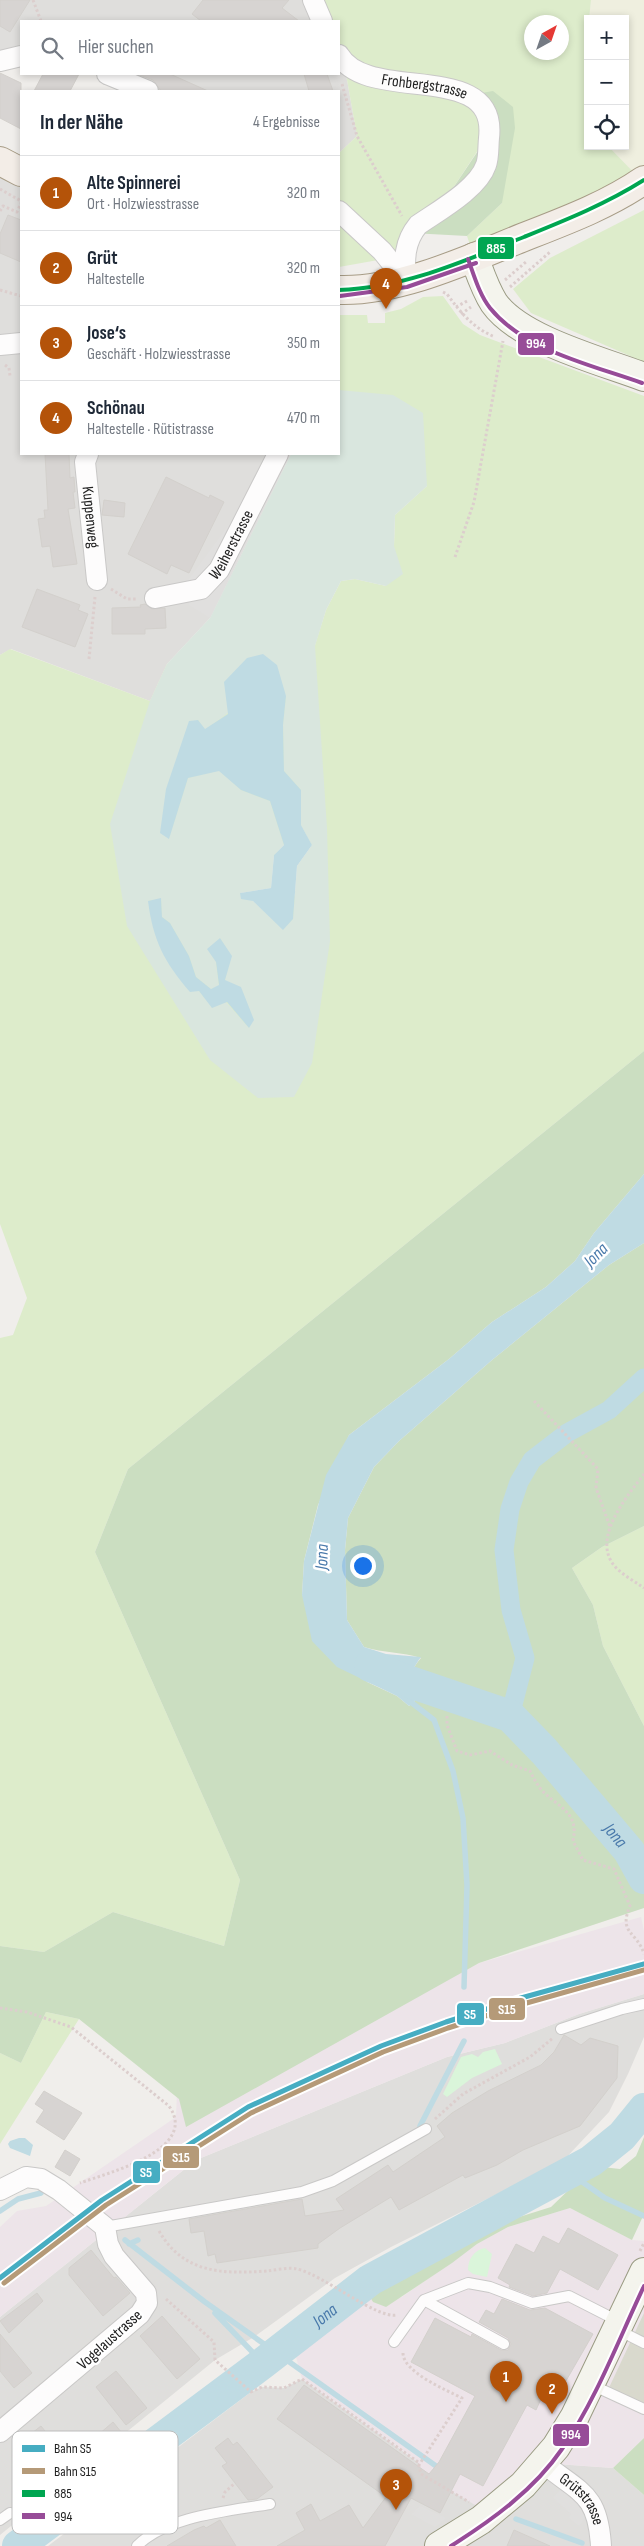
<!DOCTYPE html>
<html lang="de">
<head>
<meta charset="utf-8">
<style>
  :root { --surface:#fff; --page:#f2f2f3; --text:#1f2937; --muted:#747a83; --line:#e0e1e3; --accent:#b45309 }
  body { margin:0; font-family:"Sofia Sans Condensed",sans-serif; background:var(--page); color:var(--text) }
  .controls { position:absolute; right:15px; top:15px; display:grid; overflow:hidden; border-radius:0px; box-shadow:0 2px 8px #0003 }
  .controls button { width:45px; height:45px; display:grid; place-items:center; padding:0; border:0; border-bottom:1px solid var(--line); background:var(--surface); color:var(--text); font:25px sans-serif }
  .compass { position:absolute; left:524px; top:15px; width:45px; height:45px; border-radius:50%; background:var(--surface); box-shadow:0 2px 8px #0003; rotate:40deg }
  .you { position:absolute; left:362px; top:1565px; width:18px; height:18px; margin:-12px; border:4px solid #fff; border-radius:50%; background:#1a73e8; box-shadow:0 0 0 8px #1a73e833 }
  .badge { display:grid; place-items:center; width:32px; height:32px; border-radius:50%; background:var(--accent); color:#fff; font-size:16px; font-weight:700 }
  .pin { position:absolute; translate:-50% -41px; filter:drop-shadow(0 1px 2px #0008) }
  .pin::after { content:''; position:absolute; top:26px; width:18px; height:15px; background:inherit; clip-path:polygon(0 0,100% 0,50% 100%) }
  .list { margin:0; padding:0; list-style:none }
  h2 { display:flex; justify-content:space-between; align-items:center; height:65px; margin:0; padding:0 20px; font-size:21px }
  h2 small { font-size:16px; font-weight:400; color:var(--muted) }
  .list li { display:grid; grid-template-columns:32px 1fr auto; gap:15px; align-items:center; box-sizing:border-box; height:75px; padding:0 20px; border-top:1px solid var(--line) }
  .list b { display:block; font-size:19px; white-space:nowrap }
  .list p { margin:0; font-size:16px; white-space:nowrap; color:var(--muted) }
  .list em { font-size:16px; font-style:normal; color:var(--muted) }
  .icon { flex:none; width:28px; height:28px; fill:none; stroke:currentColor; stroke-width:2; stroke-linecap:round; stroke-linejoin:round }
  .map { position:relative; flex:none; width:644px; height:2546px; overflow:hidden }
  .search { position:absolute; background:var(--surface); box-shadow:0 2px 8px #0003; left:20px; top:20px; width:320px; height:55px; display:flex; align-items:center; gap:12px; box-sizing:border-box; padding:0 18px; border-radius:0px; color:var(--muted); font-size:19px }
  .panel { position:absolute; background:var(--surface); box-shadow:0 2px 8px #0003; left:20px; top:90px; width:320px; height:365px; border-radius:0px }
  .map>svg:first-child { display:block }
  .residential { fill:#dfdedc }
  .industrial { fill:#ede4e9 }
  .construction { fill:#d9d9cd }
  .farmland { fill:#efefdf }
  .grass { fill:#ddeccb; fill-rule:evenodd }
  .forest { fill:#cbdec1 }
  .wetland { fill:#d9e6de; fill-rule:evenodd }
  .park { fill:#daf5da }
  .parking { fill:#e0dfde }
  .water { fill:#bfdbe3 }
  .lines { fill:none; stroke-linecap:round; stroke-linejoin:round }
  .stream { stroke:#bfdbe3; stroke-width:5.5 }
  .canal { stroke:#bfdbe3; stroke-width:19 }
  .river { stroke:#bfdbe3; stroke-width:32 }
  .building { fill:#d7d4d2; stroke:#d3d0cc }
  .lane-casing { stroke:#c9c8c7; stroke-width:12 }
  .street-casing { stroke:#c9c8c7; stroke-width:22 }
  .secondary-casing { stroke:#999a82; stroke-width:30 }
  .primary-casing { stroke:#a79c86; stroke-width:30 }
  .path { stroke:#dccecd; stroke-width:3; stroke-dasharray:2.5 2.5; stroke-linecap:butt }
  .lane { stroke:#fdfcfc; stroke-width:10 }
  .street { stroke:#fdfcfc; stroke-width:20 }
  .secondary { stroke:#f4f4ed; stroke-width:28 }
  .primary { stroke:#f3ede7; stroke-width:28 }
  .bus-1-casing { stroke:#fff; stroke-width:8 }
  .bus-2-casing { stroke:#fff; stroke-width:8 }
  .bus-1 { stroke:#00a651; stroke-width:4 }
  .bus-2 { stroke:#974c98; stroke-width:4 }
  .rail-1-casing { stroke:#fff; stroke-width:9 }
  .rail-2-casing { stroke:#fff; stroke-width:9 }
  .rail-1 { stroke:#46adc2; stroke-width:5 }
  .rail-2 { stroke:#b59a78; stroke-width:5 }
  .labels { text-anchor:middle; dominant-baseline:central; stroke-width:5; stroke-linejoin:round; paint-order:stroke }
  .street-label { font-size:16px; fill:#222; stroke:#fff }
  .water-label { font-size:18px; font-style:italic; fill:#4a7aab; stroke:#fff }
  .key { fill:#fff; stroke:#bdbdbd; stroke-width:1 }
  .key-label { font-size:14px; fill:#222 }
  .line-badge { stroke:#fff; stroke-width:2 }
  .badge-label { font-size:14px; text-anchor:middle; font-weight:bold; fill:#fff }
</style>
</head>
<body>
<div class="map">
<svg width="644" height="2546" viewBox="0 0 644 2546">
  <rect width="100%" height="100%" fill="#f0eeeb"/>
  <path class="residential" d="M0 0H313L323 21H21V56L0 61Z
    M339 53 344 63 357 136 339 153V91H148L107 74H339Z
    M0 175 21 186V338L0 337Z
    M21 343V454H291L210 618 167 664 150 701 11 649 0 655V345Z
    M644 1994V2037L628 2074 609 2112 563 2161 391 2247 335 2278 254 2337 215 2360 0 2535V2317L196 2160 447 2057 505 2043 579 2014Z
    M302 2379 418 2462 543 2463 613 2468 644 2495V2546H48L251 2392 262 2387 284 2388Z"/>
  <path class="industrial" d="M641 1917 644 1931V1994L579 2014 505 2043 447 2057 196 2160 0 2317V2227L17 2211 46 2206 176 2117 181 1985 458 1969Z
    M570 2208 632 2240 644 2241V2438L613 2468 543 2463 477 2506 421 2474 418 2462 302 2379 296 2357 370 2297 373 2302 402 2297 477 2244 508 2227Z"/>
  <path class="construction" d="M644 2313V2409L607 2392Z"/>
  <path class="farmland" d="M591 0H644V180L642 181 608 146H625V128L628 126 625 122V19H589Z"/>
  <path class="grass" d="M316 0H591L584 67 588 72V146H608L642 181 474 257 467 236 502 203 490 132 443 203 395 257 339 267V153L357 136 344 63 339 52V21H325ZM532 22H562V52H532Z
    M644 210V362L531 313 513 289 550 258Z
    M443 296 463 324 480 335 644 396V1051L128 1469 95 1552 240 1880 224 1946 113 1912 44 1952 0 1946V1338L13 1335 27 1298 0 1224V655L10 649 150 701 167 664 315 645 326 610 341 581 355 579 386 586 394 546 395 515 427 486 339 430V315H367L368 323H385V313L401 309 423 297ZM301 825 312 845 283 929 240 893Z
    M644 1526V1726L603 1646 593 1605 572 1568 602 1547Z
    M46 2012 79 2019 0 2144V2053L21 2063Z"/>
  <path class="forest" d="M493 91 513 107 515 128 502 203 467 236 411 233 443 203 490 133 470 95Z
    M644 1051V1174L594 1233 575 1261 546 1287 492 1322 449 1359 349 1435 318 1505 304 1561 302 1595 367 1682 397 1696 409 1706 415 1701C407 1685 409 1671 421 1658 402 1652 384 1653 364 1647L347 1620 345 1550 348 1518 374 1467 399 1441 492 1360 609 1265 644 1243V1526L602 1547 572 1568 593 1605 603 1646 644 1726V1908L479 1963 186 2127 179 2099 79 2019 46 2012 21 2063 0 2053V1946L44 1952 113 1912 224 1946 240 1880 95 1552 128 1469Z
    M644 2137V2214L632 2240 570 2208 508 2227 477 2244 452 2263 386 2307 373 2302 370 2297 395 2277 467 2237 506 2221 551 2207 580 2179 602 2167 620 2169 636 2156Z
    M644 2438V2495L613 2468Z"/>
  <path class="wetland" d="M339 390 393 395 423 413 427 486 395 515 394 546 403 574 386 586 355 579 341 581 326 610 315 646 327 828 330 941 312 1063 294 1097 258 1098 210 1060 127 926 110 824 150 701 167 664 210 618 291 454H339ZM286 696 283 724 284 771 301 790V825L312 845 297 866 293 919 283 929 252 900 240 893 271 888 274 855 284 845 270 801 241 790 219 770 188 778 169 838 198 720 205 730 228 713ZM161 899 162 917 170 923 189 956 196 977 211 989 219 986 216 962 220 938 231 956 225 980 249 1028 226 1002 212 1007 199 991 148 901Z"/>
  <path class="park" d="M495 2049 502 2064 472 2078 447 2097 443 2094 461 2057 472 2054 478 2057 483 2052Z
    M485 2248 492 2254 487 2277 473 2274 468 2270C468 2259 474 2250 485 2248Z"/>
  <path class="parking" d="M281 454H291L210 618 189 605 186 583Z
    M561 2489 574 2499 586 2516 579 2526 569 2518 571 2514 553 2498Z
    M420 2506 446 2518 435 2527 411 2514Z"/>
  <path class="water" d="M263 654 277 665 286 696 283 725 284 771 301 790V825L312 845 297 866 293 919 283 930 253 901 241 899 240 893 271 888 274 855 284 845 270 801 241 790 219 771 188 778 169 839 160 833 166 789 189 721 198 720 205 729 228 714 224 682 247 658Z
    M161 898 162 917 170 923 189 956 196 977 211 989 219 985 216 962 207 949 220 938 232 956 225 980 241 987 254 1020 249 1028 227 1002 212 1008 199 991 190 992C164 962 153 940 148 901Z
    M644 1174V1243L609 1265 492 1360 399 1441 374 1467 348 1518 345 1550 347 1620 364 1647 386 1654 421 1657C410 1671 407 1684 415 1701L409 1706 397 1696 337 1667 312 1641 302 1595 304 1561 326 1475 349 1435 449 1359 492 1322 546 1287 575 1261 594 1233Z
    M19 2138H25L33 2145 30 2156 10 2148 8 2144 10 2141Z"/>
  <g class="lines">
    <path class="stream" d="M412 1703 434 1720 453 1771 463 1818 467 1885 464 1987
      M420 2126 464 2041
      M568 2172 605 2198 644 2216
      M0 2211 18 2199 41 2193
      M125 2240 205 2302 436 2466
      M129 2244 138 2240
      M215 2313 263 2363
      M269 2358 285 2362
      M516 2519 582 2543"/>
    <path class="canal" d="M510 1716 525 1658 511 1610 504 1550 510 1509 519 1482 532 1460 567 1433 609 1410 644 1378"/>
    <g class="river">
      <path id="s1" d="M370 1666 410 1682 510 1716 544 1751 629 1851 644 1878"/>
      <path id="s2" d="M18 2546 263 2363 370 2280 591 2161 622 2136 644 2109"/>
    </g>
  </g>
  <path class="building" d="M0 0H30L10 32 0 26Z
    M203 0H289L282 8 299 21H201L192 14Z
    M0 73 21 83V129L0 118Z
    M43 74H79L70 91H34Z
    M137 74H170L208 91H161L153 80Z
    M304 74H327L333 91H309Z
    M8 215 21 220V262L0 253V234Z
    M45 454H69L70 478 74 477 75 492H73L75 508 68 509 77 564 53 567 50 546 42 547 38 519 45 518 44 510H48Z
    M166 477 209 498 210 495 224 502 189 573 171 565 167 574 128 554Z
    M104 500 125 503 124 517 102 515Z
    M37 589 80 605 78 610 88 614 75 647 22 627Z
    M145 604 152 609 165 608 166 628 145 629V634H112V608L141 607 140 605Z
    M564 2035 581 2045 590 2038 618 2046 617 2078 580 2126 523 2150 497 2165 465 2178 463 2175 399 2210 391 2197 340 2228 318 2244V2248L217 2263 215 2254 208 2256 204 2231 191 2233 189 2219 302 2199 305 2216 344 2210 336 2199 388 2165 393 2172 445 2137 437 2126 452 2113 488 2091 541 2065 554 2052Z
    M44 2091 82 2113 64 2140 36 2122 44 2110 35 2104Z
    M65 2150 80 2159 70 2176 55 2167Z
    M568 2228 618 2255 598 2290 560 2269 547 2293 533 2296 509 2287 510 2285 498 2278 516 2244 534 2253 543 2236 559 2244Z
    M91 2250 114 2278 116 2277 130 2293 103 2316 69 2275V2268Z
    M37 2293 43 2301 9 2333 0 2321Z
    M502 2299 530 2310 545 2308 593 2334 552 2405 541 2399 536 2410 527 2405 483 2486 460 2474 440 2513 411 2498 385 2546H277L305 2530 296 2513 311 2504 320 2521 349 2505 363 2528 386 2497 277 2419 304 2385 429 2474 439 2462 475 2396 411 2362 435 2318 471 2337 472 2334 501 2350H508L511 2344 508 2338 479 2322 486 2310 494 2314Z
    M162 2316 200 2359 177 2379 140 2336Z
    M0 2334 32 2373 14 2388 0 2371Z
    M116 2371 147 2408 126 2425 96 2387Z
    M113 2422 126 2438 83 2470 73 2459 100 2437 98 2435Z
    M41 2426 68 2460 44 2479 18 2444Z
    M228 2438 233 2445 237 2442 244 2450 273 2487 257 2499 248 2500 222 2466 227 2463 215 2448Z
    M220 2520 236 2546H167L194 2530 204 2526 206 2528Z
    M514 2530 550 2546H507Z"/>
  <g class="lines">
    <g class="lane-casing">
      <path id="lane" d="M561 2029 622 2009 644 2004
        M105 2227 302 2192 333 2181 426 2129
        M618 2330 644 2343
        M394 2342 424 2300
        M504 2344 424 2300 468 2283 490 2287 532 2303 569 2296 618 2321
        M592 2385 644 2409
        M0 2520 10 2513
        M137 2546C166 2516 229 2511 270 2504"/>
    </g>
    <g class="street-casing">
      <g id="street">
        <path d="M313 0 322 21"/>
        <path id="s3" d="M339 55C368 105 498 58 489 138 488 147 489 157 486 165 478 189 438 211 418 225 404 242 404 260 406 281"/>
        <path d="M0 61 21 56"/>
        <path d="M107 74 148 91"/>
        <path d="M339 211 382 251 406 281"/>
        <path d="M0 345 21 343"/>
        <path id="s4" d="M88 454 85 462 97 580"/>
        <path id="s5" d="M155 598 201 589 219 570 278 454"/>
        <path d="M0 2190 26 2177 41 2179 59 2190 105 2227 108 2244 114 2256 146 2293 147 2303 140 2314 0 2432"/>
        <path id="s6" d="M543 2463C580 2493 598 2493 601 2546"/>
      </g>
    </g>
    <g class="secondary-casing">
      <path id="secondary" d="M474 257C480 273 485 289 494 303 520 340 602 361 644 377
        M439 2546 481 2520 523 2485 556 2447 575 2416 644 2272"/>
    </g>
    <g class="primary-casing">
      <path id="primary" d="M0 161 21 172
        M339 290C399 292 469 259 524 237 565 221 608 205 644 180"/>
    </g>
    <path class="path" d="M33 0 41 21
      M342 84 357 136 402 216
      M0 189 21 201
      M0 211 3 206 17 212 21 203
      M505 280 527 261
      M510 287 550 252
      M0 290 21 296
      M443 292 447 294C461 313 473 328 495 337
      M456 307 469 300
      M461 314 471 307
      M5 365 9 368 10 376
      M455 557 474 502 503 341
      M111 589 127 599H137
      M89 659 95 597
      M534 1401 598 1469 596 1488 610 1527
      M644 1474C629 1494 595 1533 611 1561 618 1573 633 1580 644 1588
      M447 1716V1725L457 1751 470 1755 490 1751 512 1765 530 1771C533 1777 536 1783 540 1788 554 1806 580 1810 573 1841L583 1860 614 1869 630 1906C618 1934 637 1931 644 1954
      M0 2008 27 2012 71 2027 169 2106C200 2150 107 2173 80 2183
      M435 2119 463 2094 530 2057 553 2038
      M159 2231C184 2274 223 2274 267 2271 276 2270 288 2267 297 2269 324 2275 376 2319 397 2315
      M640 2251 644 2243
      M166 2299 214 2342 215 2360 251 2392 262 2387 284 2388 302 2379 418 2462 421 2474 469 2502
      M403 2353C403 2372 446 2390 462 2398L419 2465
      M223 2498 225 2492 235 2483"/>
    <use href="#lane" class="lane"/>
    <use href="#street" class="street"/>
    <use href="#secondary" class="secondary"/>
    <use href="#primary" class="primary"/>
    <g class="bus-1-casing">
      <path id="bus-1" d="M339 290C405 288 464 261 524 237 566 220 606 204 644 180"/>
    </g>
    <g class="bus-2-casing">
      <path id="bus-2" d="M468 259C474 275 479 294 490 308 525 351 592 365 642 383
        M340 296 407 287 476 263
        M451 2546C492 2520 534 2490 562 2449 596 2400 618 2341 644 2286"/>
    </g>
    <use href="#bus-1" class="bus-1"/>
    <use href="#bus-2" class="bus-2"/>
    <g class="rail-1-casing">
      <path id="rail-1" d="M0 2278 102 2200 248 2107 381 2046 446 2022 521 1998 644 1964"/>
    </g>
    <g class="rail-2-casing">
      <path id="rail-2" d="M4 2283 106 2205 251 2113 383 2052 448 2028 523 2004 644 1970"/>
    </g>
    <use href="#rail-1" class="rail-1"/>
    <use href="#rail-2" class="rail-2"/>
  </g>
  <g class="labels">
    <g class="street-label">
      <text stroke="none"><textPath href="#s3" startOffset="94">Frohbergstrasse</textPath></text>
      <text stroke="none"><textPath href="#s4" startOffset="64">Kuppenweg</textPath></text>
      <text stroke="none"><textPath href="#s5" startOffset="101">Weiherstrasse</textPath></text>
      <text transform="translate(110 2340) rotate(-42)">Vogelaustrasse</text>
      <text stroke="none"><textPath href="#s6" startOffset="54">Grütstrasse</textPath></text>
    </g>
    <g class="water-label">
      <text transform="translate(596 1255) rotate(-45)">Jona</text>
      <text transform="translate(322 1557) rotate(-88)">Jona</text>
      <text stroke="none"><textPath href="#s1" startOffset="308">Jona</textPath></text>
      <text stroke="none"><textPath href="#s2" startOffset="384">Jona</textPath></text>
    </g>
  </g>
  <rect x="12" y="2431" width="166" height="103" rx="8" class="key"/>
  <rect x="22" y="2445" width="23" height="7" fill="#46adc2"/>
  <rect x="22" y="2468" width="23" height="6" fill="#b59a78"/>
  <rect x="22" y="2490" width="23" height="7" fill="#00a651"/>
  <rect x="22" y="2513" width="23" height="6" fill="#974c98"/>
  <g class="key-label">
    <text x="54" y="2453">Bahn S5</text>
    <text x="54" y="2476">Bahn S15</text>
    <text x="54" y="2498">885</text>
    <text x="54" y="2521">994</text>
  </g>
  <g class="line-badge">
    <rect x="477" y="236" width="38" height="24" rx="5" fill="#00a651"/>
    <rect x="517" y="332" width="38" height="24" rx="5" fill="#974c98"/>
    <rect x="488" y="1997" width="38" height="24" rx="5" fill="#b59a78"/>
    <rect x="456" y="2002" width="29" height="24" rx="5" fill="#46adc2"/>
    <rect x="162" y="2145" width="38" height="24" rx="5" fill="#b59a78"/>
    <rect x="132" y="2160" width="29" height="24" rx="5" fill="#46adc2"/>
    <rect x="552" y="2423" width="38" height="24" rx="5" fill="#974c98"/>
  </g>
  <g class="badge-label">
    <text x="496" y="253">885</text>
    <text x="536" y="348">994</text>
    <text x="507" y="2014">S15</text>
    <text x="470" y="2019">S5</text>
    <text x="181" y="2162">S15</text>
    <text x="146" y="2177">S5</text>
    <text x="571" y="2439">994</text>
  </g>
</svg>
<div class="controls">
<button>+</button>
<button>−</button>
<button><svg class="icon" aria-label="locate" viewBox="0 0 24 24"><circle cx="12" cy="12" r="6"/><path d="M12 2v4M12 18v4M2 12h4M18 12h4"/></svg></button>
</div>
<svg class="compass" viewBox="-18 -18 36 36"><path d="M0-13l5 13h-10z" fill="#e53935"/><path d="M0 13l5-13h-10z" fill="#747a83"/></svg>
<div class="you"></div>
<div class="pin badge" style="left:506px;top:2402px">1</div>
<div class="pin badge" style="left:552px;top:2414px">2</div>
<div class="pin badge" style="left:396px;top:2510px">3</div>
<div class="pin badge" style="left:386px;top:309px">4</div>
<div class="search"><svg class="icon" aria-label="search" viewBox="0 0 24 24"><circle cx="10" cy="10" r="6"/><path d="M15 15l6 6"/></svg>Hier suchen</div>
<section class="panel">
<h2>In der Nähe<small>4 Ergebnisse</small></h2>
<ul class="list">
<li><span class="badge">1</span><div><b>Alte Spinnerei</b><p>Ort · Holzwiesstrasse</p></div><em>320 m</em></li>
<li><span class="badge">2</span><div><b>Grüt</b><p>Haltestelle</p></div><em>320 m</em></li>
<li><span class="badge">3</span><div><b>Jose‘s</b><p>Geschäft · Holzwiesstrasse</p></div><em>350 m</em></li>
<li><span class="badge">4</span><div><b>Schönau</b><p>Haltestelle · Rütistrasse</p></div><em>470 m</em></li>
</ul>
</section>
</div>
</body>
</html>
